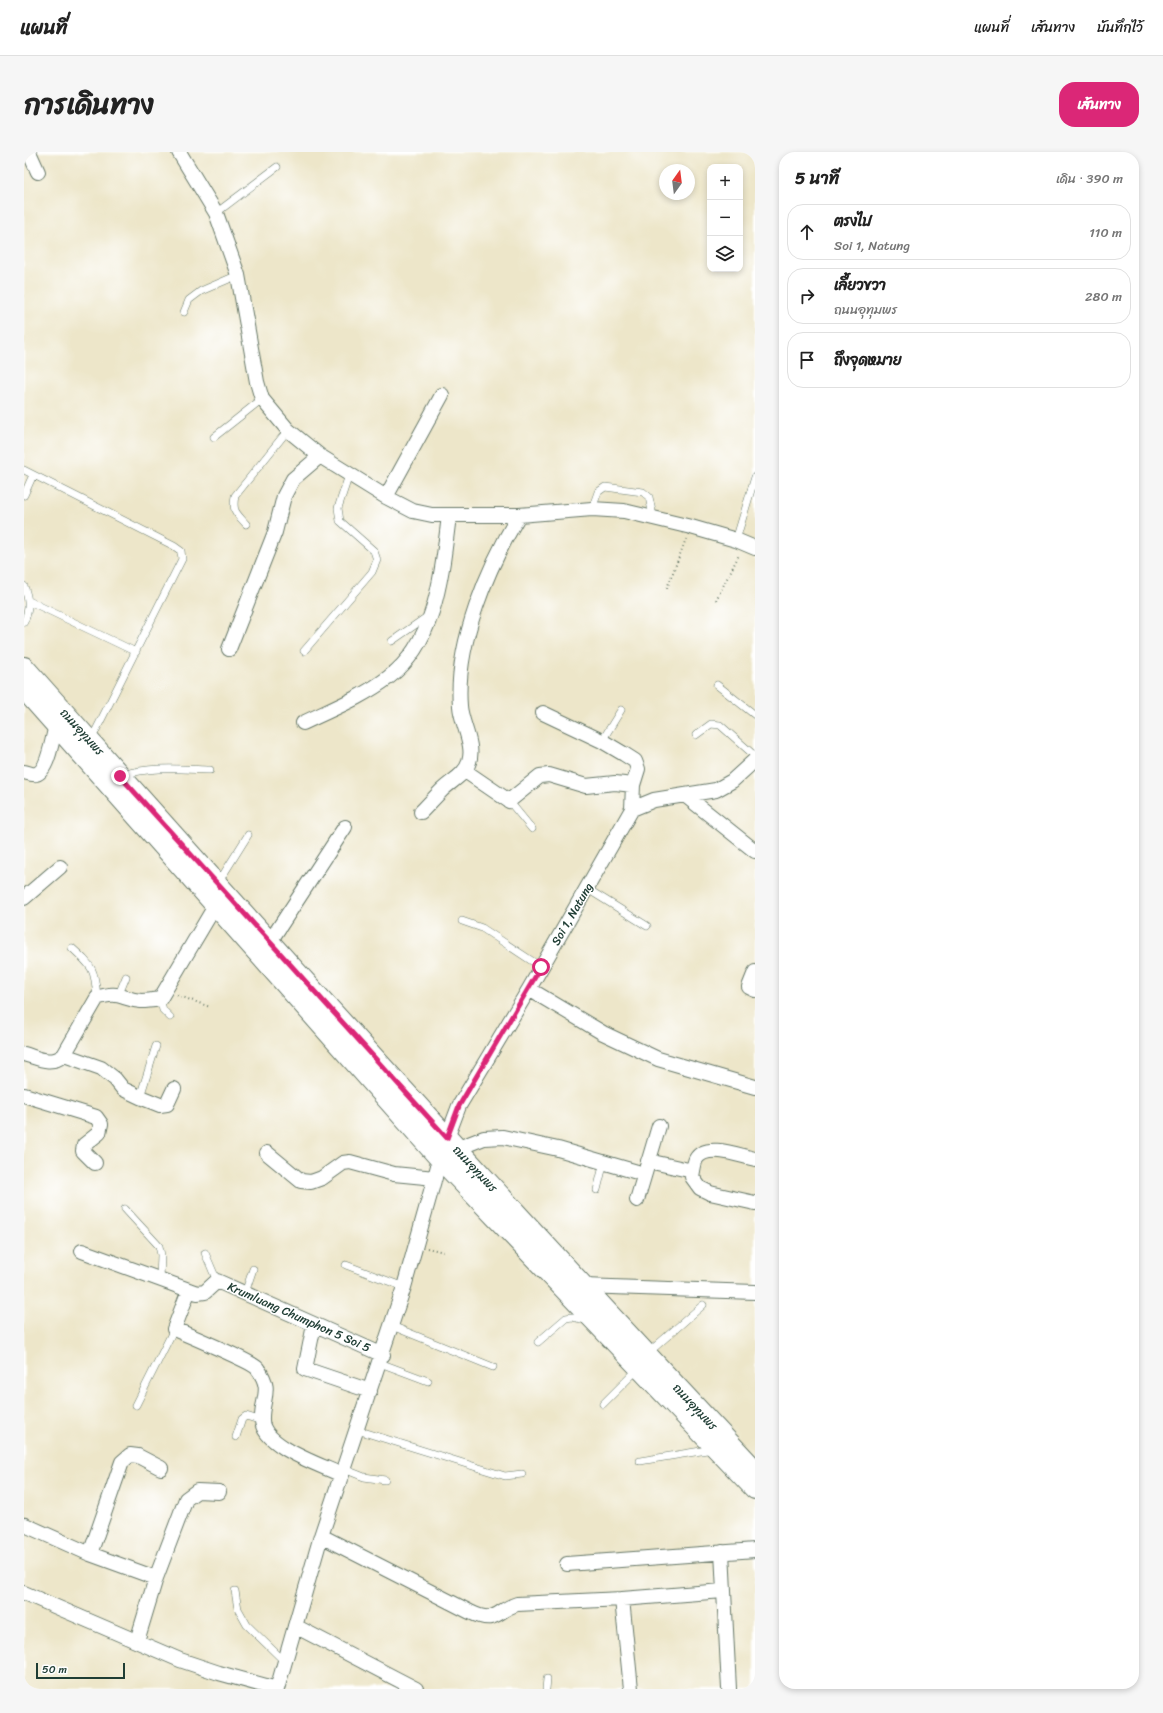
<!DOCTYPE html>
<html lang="th">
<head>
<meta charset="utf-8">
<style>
  :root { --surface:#fff; --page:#f6f6f6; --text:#222; --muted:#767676; --line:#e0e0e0; --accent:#db2777 }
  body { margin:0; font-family:Sriracha,"Playpen Sans Thai",sans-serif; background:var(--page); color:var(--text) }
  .controls { position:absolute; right:12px; top:12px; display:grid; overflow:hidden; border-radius:8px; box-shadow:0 2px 6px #0003 }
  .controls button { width:36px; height:36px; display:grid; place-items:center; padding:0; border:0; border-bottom:1px solid var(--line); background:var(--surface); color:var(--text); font:20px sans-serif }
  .compass { position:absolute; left:635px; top:12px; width:36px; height:36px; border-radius:50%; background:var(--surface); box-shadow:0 2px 6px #0003; rotate:14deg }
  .scale { position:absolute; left:12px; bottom:10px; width:89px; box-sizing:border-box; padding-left:4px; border:2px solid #1f3d34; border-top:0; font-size:11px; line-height:14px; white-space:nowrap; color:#1f3d34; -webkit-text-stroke:3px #fff; paint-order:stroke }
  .stop { position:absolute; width:12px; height:12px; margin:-9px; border:3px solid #db2777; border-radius:50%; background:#fff }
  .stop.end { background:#db2777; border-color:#fff; box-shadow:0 1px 4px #0008 }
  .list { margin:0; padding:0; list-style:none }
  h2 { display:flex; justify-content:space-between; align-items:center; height:52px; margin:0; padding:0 16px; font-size:17px }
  h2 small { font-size:13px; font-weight:400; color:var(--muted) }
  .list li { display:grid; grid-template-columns:26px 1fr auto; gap:12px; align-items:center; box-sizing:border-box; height:56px; margin:0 8px 8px; padding:0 8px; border:1px solid var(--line); border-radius:16px }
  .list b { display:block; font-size:15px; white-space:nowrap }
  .list p { margin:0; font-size:13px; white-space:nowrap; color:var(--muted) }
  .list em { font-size:13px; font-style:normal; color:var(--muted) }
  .icon { flex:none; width:22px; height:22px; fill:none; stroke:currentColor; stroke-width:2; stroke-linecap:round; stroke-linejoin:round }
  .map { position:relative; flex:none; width:731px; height:1537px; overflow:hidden; border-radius:16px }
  header { display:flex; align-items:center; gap:24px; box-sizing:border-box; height:56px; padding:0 20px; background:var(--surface); border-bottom:1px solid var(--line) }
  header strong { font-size:19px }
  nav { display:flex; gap:22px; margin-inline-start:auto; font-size:14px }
  .intro { display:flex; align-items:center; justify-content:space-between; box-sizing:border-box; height:96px; padding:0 24px }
  h1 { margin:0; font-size:28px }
  .button { padding:10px 18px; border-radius:16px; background:var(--accent); color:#fff; font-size:14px; font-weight:700 }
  main { display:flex; gap:24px; padding:0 24px }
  aside { flex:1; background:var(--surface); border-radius:16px; box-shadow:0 2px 6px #0003 }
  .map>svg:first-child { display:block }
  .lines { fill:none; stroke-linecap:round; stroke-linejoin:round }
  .lane-casing { stroke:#677868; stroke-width:8 }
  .street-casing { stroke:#677868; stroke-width:16 }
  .secondary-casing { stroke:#677868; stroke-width:22 }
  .path { stroke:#677868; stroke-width:2; stroke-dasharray:1 3; stroke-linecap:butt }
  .lane { stroke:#fff; stroke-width:7 }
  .street { stroke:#fff; stroke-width:14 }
  .secondary { stroke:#fff; stroke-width:20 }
  .route { stroke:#db2777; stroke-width:5 }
  .labels { text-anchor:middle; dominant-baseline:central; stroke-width:3; stroke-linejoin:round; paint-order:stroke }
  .street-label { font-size:12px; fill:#1f3d34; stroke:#fff }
</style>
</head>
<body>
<header>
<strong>แผนที่</strong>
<nav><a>แผนที่</a><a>เส้นทาง</a><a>บันทึกไว้</a></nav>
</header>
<div class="intro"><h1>การเดินทาง</h1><a class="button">เส้นทาง</a></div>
<main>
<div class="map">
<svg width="731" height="1537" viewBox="0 0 731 1537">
  <rect width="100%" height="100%" fill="#fff"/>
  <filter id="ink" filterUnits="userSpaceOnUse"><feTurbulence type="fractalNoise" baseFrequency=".025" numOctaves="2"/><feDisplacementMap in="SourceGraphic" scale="8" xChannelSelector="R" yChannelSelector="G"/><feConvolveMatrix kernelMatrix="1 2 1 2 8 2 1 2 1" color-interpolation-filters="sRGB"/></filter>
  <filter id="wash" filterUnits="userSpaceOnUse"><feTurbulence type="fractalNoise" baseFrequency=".012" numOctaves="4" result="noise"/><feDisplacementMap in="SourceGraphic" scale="16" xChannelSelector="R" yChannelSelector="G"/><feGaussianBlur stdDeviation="0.9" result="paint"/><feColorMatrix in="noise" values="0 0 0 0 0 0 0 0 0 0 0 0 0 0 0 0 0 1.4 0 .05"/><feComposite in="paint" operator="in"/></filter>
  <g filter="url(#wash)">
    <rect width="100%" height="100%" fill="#ede6c9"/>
  </g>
  <g filter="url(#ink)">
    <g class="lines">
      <g class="lane-casing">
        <path id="lane" d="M192 61 253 15
          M160 160 165 148 177 139 214 123
          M190 285 238 247
          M0 318 150 394 157 399 158 407 67 588
          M0 343 9 323
          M568 357 574 340 581 335 619 340 625 345 629 364
          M222 372C212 361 208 359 211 344L264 278
          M712 388 731 325
          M0 434C5 448 6 456 0 470
          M5 449 112 500
          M368 489 404 464
          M280 499 348 420 353 408 350 399 316 369 314 356 325 323
          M693 533 731 563
          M672 583 687 572 696 573 731 604
          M578 589 597 558
          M98 623C128 614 156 617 186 618
          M485 649 508 677
          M194 731 224 683
          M562 736 623 774
          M438 769 458 776 517 815
          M48 796C69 815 71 817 73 846
          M95 842 102 825
          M136 847 139 858 146 865
          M116 945 132 894
          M573 1038 580 1010
          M101 1057 135 1094 137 1103 136 1127
          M181 1101 193 1129
          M322 1113 380 1135
          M221 1141 229 1117
          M368 1174 469 1215
          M514 1190 542 1166 548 1165 562 1168
          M624 1201 679 1153
          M356 1211 404 1229
          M579 1252 615 1216
          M112 1253 150 1177
          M333 1278 481 1324 498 1322
          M212 1285 218 1267 222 1264 238 1269
          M616 1309 689 1297
          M320 1317 340 1325 361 1328
          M211 1439 214 1457 223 1473 260 1509
          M522 1537 523 1527"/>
      </g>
      <g class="street-casing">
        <path id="street" d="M5 0 14 20
          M155 0 192 61 214 123 233 230 238 247 264 278 296 304 362 345 389 359 408 363H495L568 357 600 359 667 375 712 388 731 396
          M362 345 418 243
          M205 497 251 380 260 344 269 327 296 304
          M519 561 578 589 600 602 611 609 614 617 609 633 608 657
          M279 571C308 557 339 545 365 525 413 490 418 418 425 364
          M441 619 485 649 516 624 525 623 562 634 591 631 609 633
          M0 620C4 621 9 623 12 622 24 619 29 584 32 573
          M662 644 731 699
          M397 660C404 653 411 645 418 638 427 629 441 623 445 610 451 593 437 571 436 554 431 492 464 415 495 363
          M0 746 36 715
          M245 791 321 675
          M731 820 725 835 731 838
          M505 837 579 881 634 907 731 935
          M0 902C14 906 27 914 40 903L73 846C95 838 97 847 117 849 123 849 130 848 136 847L191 754
          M40 903 77 916 91 927 99 937 116 945 136 953 143 952 150 937
          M0 943 72 965 77 972 75 981 60 993 59 999 71 1011
          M423 986 435 954 505 837 608 657 630 648 692 638 708 629 731 608
          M432 997 460 986 479 985 534 997 620 1022
          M243 1001 277 1029 287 1030 298 1026 319 1011 326 1010 370 1022 411 1026
          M624 1009 669 1019
          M613 1048 635 974
          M731 1051 686 1041 676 1036 668 1025C669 1019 670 1011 672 1007 682 990 716 1004 731 1007
          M58 1099 173 1141 181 1140 193 1129 359 1203
          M559 1134 731 1140
          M165 1138 150 1177C162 1182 228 1210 233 1216 250 1238 237 1247 238 1268 238 1294 297 1313 318 1323
          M290 1173 281 1217 346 1239
          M0 1374 1 1373 66 1402 132 1426
          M297 1384 446 1460C473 1473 471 1459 493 1452L598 1447 699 1439
          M698 1400 705 1537
          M66 1402 98 1310 106 1303 114 1304 137 1316
          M543 1412 731 1398
          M0 1441 156 1508 195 1521 253 1537
          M598 1447 607 1537
          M271 1474 392 1537
          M113 1489 132 1426 162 1347 173 1339 195 1340
          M253 1537 297 1384 380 1135 416 1007"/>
      </g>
      <g class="secondary-casing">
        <path id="secondary" d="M0 515C240 786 483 1054 731 1318
          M0 537 416 1007 731 1337"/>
      </g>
      <path class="path" d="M643 436 662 387
        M692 448 715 403
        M153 843 186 855
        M403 1096 420 1100"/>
      <use href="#lane" class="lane"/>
      <use href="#street" class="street"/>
      <use href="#secondary" class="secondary"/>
    </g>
  </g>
  <g class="lines" filter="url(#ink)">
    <path class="route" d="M96 624 423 986 435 954 517 815"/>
  </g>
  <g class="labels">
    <g class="street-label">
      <text transform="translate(58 580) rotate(48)">ถนนอุทุมพร</text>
      <text transform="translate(548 762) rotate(-60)">Soi 1, Natung</text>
      <text transform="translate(451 1017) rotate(47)">ถนนอุทุมพร</text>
      <text transform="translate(275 1165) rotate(24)">Krumluang Chumphon 5 Soi 5</text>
      <text transform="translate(671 1255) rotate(47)">ถนนอุทุมพร</text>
    </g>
  </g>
</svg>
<div class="controls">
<button>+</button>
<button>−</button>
<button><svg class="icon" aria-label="layers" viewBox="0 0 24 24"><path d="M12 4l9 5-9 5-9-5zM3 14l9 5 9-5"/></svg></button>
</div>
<svg class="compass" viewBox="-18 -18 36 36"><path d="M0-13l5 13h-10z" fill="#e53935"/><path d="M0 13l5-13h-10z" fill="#767676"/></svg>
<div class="scale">50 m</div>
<div class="stop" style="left:517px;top:815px"></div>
<div class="stop end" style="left:96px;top:624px"></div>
</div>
<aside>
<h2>5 นาที<small>เดิน · 390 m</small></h2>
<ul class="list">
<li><svg class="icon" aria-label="ahead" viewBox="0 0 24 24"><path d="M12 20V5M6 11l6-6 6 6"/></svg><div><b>ตรงไป</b><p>Soi 1, Natung</p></div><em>110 m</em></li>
<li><svg class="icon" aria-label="right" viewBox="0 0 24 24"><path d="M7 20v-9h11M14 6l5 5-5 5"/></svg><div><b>เลี้ยวขวา</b><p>ถนนอุทุมพร</p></div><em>280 m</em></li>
<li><svg class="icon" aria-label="arrive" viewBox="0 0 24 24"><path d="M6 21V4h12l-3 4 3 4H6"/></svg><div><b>ถึงจุดหมาย</b></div></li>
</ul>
</aside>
</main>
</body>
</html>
